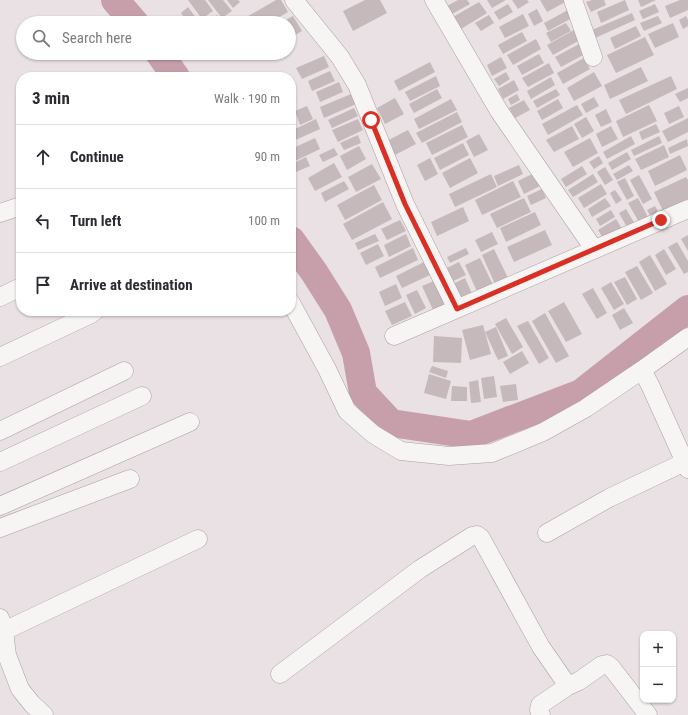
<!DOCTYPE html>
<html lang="en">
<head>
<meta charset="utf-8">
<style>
  :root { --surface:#fff; --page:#f2f2f3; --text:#2b2b33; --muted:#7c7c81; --line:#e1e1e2 }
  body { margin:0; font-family:"Roboto Condensed",sans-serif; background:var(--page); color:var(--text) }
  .controls { position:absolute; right:12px; bottom:12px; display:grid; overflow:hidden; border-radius:8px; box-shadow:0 1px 3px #0004 }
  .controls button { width:36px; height:36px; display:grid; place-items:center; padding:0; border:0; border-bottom:1px solid var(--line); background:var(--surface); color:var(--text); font:20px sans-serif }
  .stop { position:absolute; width:12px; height:12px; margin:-9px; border:3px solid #d93025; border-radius:50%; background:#fff }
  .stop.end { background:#d93025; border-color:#fff; box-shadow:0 1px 4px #0008 }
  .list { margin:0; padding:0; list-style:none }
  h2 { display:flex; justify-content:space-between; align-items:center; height:52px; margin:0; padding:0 16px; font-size:17px }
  h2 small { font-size:13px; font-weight:400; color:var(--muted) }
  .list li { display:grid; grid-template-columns:26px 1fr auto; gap:12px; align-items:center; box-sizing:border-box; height:64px; padding:0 16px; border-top:1px solid var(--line) }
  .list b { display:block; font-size:15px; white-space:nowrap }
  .list em { font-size:13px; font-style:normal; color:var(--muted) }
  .icon { flex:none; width:22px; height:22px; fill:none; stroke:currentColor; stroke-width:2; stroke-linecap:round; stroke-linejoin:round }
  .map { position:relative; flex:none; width:688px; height:715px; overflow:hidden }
  .search { position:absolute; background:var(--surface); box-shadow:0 1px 3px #0004; left:16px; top:16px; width:280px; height:44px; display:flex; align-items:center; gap:10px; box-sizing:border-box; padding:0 14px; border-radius:22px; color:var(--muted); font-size:15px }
  .panel { position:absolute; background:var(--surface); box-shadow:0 1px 3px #0004; left:16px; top:72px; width:280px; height:244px; border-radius:16px }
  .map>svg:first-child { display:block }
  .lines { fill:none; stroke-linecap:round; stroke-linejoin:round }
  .river { stroke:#c69fab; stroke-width:28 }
  .building { fill:#c5b9bb }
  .street-casing { stroke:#ac9fa2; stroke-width:19 }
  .street { stroke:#f7f4f4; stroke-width:18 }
  .route { stroke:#d93025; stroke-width:5 }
</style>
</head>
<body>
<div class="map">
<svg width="688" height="715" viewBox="0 0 688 715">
  <rect width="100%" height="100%" fill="#e9e1e3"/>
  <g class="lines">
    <path class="river" d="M115 0 135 23
      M159 53 176 77
      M291 240 314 272 338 310 356 353 363 393 391 423 471 435 581 393 688 309"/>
  </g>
  <path class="building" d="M188 0H205L213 11 202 19Z
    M208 0H223L232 11 222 18Z
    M227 0H238L240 2 233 8Z
    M276 0H281L288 12 269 23H245L243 19Z
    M365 0H380L387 13 353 31 343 11Z
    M458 0H467L470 4 452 14 447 6Z
    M487 0H506L492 8Z
    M512 0H527L529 2 518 9Z
    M540 0H569L547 12Z
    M592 0H604L606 5 591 12 586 2Z
    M625 0 629 10 601 23 597 12Z
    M638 0H656L641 7Z
    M680 0H688V10L670 18 665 6Z
    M479 2 487 13 461 29 453 17Z
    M508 4 513 12 499 20 494 12Z
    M655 4 659 12 643 19 639 11Z
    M188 7 200 23H188L181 13Z
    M537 9 543 21 534 26 528 14Z
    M568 10 572 18 548 31 544 23Z
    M632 13 635 20 595 38 592 30Z
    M523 14 529 26 505 38 499 27Z
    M217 15 223 23H207Z
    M489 15 494 23 481 31 475 23Z
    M293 16 302 31 289 39V23H280Z
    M658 16 662 23 644 31 640 23Z
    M686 16 688 20V26L683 29 679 20Z
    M566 23 571 31 551 42 546 33Z
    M673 23 679 37 655 48 648 34Z
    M636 26 641 36 615 49 610 38Z
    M574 30 580 40 553 55 547 45Z
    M522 32 527 41 503 54 498 45Z
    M645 37 654 55 616 73 607 55Z
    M536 39 541 49 513 65 507 55Z
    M579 44 585 54 561 67 555 57Z
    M539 54 544 63 522 75 517 66Z
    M324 56 329 67 302 79 296 68Z
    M501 57 507 68 492 76 487 65Z
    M584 58 590 69 563 84 557 73Z
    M430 62 435 72 399 91 394 81Z
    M549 63 554 73 528 87 522 78Z
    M641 67 648 81 610 99 604 85Z
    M330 71 335 81 312 91 308 81Z
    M506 72 510 79 499 86 494 79Z
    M594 72 602 86 574 101 567 88Z
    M436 76 440 86 410 101 405 92Z
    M671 76 677 89 626 114 619 100Z
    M551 77 555 85 531 99 527 91Z
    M514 80 519 90 503 99 498 89Z
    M339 82 343 92 320 102 316 92Z
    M688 88V98L680 102 675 94Z
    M437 89 442 98 414 113 409 104Z
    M556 89 560 95 537 108 533 101Z
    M351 94 356 104 324 118 320 107Z
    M517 94 520 100 511 105 508 99Z
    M594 97 599 106 586 113 581 104Z
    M395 98 404 114 385 124 377 108Z
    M451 99 457 110 419 129 414 119Z
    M558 99 563 108 542 120 537 111Z
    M524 100 530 110 515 118 509 108Z
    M577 105 583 115 548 135 542 124Z
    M649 105 657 121 623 137 616 121Z
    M307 106 313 119 300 125 295 111Z
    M679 106 684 117 669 124 664 113Z
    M354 108 358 116 332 128 328 120Z
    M606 109 612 122 601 127 595 115Z
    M457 112 462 122 422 143 416 133Z
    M586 117 594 131 582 138 574 124Z
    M688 118V132L668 142 662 131Z
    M316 119 320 129 291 142V131Z
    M358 119 363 130 338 142 332 130Z
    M656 124 660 132 642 140 639 132Z
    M462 125 468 137 432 155 426 143Z
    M572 126 579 139 554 152 546 140Z
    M611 126 618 139 602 147 596 134Z
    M408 130 416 144 393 156 385 142Z
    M479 134 488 150 474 157 466 141Z
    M358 135 361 143 344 150 340 143Z
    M631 136 635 144 607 159 603 152Z
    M659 136 662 143 634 156 631 150Z
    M315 138 320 149 291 163V149Z
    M590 138 598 153 573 167 564 152Z
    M687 139 688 146 670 154 668 148Z
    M463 143 469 155 440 170 434 158Z
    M664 145 669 157 641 170 635 159Z
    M359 146 366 159 347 170 340 156Z
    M334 148 338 155 323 162 319 155Z
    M627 152 631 159 612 170 608 163Z
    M680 155 687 170 655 186 648 171Z
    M599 156 603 163 594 169 589 162Z
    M306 157 310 166 296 172 292 164Z
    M430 158 438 174 425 181 417 165Z
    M470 158 478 173 450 188 442 173Z
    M334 163 342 177 315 191 308 178Z
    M372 164 381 179 356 192 348 177Z
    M519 165 523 174 498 186 494 176Z
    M629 165 633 171 617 180 613 174Z
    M582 166 587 174 566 187 561 179Z
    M605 167 613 180 605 185 597 172Z
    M534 173 540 186 524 194 518 181Z
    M491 174 497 187 455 207 449 194Z
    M593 174 598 182 573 197 568 190Z
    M639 175 652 199 643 204 630 180Z
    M686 177 688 180V199L663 211 654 192Z
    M625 178 634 196 627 200 617 182Z
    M344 181 349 189 325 202 321 193Z
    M513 181 521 197 482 215 475 200Z
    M601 184 607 194 584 208 578 198Z
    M374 185 382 200 345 220 337 205Z
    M542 189 546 198 531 205 527 196Z
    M615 190 622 200 616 204 610 193Z
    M524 198 531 212 497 228 490 214Z
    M605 198 611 206 592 217 588 209Z
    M638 198 649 219 640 224 628 203Z
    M383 202 392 219 352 240 343 224Z
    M655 206 660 215 652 219 647 210Z
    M463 207 469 221 437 236 431 222Z
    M626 209 635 224 628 229 619 213Z
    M611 210 615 217 600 226 596 219Z
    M535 212 541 225 506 242 500 228Z
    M616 219 624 232 606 243 598 230Z
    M400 220 406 231 387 240 381 229Z
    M545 230 552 245 514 262 507 247Z
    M492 232 498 244 481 252 475 240Z
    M375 234 379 241 358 250 355 243Z
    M406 234 411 246 389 257 384 245Z
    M688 235V251L681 239Z
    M677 242 688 261V272L684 274 668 247Z
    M378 244 384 256 366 265 360 253Z
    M413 248 418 260 380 278 375 267Z
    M466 248 469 254 450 263 447 257Z
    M494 249 508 278 495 284 482 255Z
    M664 249 676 269 666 275 655 255Z
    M650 255 667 284 655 291 639 262Z
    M480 258 495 289 479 296 465 265Z
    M424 262 430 275 402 288 396 276Z
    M459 262 466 275 449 283 443 270Z
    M637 266 653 293 641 300 625 272Z
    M625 277 637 299 627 305 614 282Z
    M465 278 474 298 461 304 451 285Z
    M434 281 445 304 433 310 422 286Z
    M611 282 624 304 614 310 601 288Z
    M396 284 402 298 385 306 379 292Z
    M593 288 607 313 597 319 582 294Z
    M417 290 426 308 415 314 406 295Z
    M405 302 412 316 392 325 385 311Z
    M564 302 582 334 566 342 548 311Z
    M624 308 633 323 620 330 612 315Z
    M545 313 569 356 556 363 532 321Z
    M506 318 523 347 512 354 495 324Z
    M528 321 549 358 539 364 517 326Z
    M483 325 491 354 470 360 462 330Z
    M496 327 508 356 498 360 485 332Z
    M434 336 462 338 461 363 433 362Z
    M522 351 529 363 510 374 503 362Z
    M432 366 448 371 446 378 429 372Z
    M429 374 451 381 446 399 424 393Z
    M494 376 497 397 484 399 481 378Z
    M478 380 481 402 471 403 469 382Z
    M516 384 518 400 503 402 500 386Z
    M452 386 467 387V401H451Z"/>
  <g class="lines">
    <g class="street-casing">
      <path id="street" d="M294 0 340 57 357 85 405 204 457 309
        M434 0 499 111 594 249
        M573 0 593 57
        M0 213 21 206
        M0 297 21 287
        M291 303 327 369 347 411 373 434 401 451 449 456 492 453 543 432 586 408 642 370 688 337
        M394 336 688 209
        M0 357 91 314 95 311
        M642 370 650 385 688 469
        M0 431 124 371
        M0 462 142 396
        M0 506 190 422
        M0 528 130 479
        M547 533 609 498 685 462
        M0 618 4 631 7 655 20 689 32 704 44 715
        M4 631 198 539
        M280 674 420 569 472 536 477 535 481 538 541 647 568 686
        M541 715 539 710 540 705 568 686 579 681 602 665 607 664 611 667 648 715"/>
    </g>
    <use href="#street" class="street"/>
  </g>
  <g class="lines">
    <path class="route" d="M371 120 405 204 457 309 661 220"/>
  </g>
</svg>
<div class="controls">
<button>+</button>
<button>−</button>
</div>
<div class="stop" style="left:371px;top:120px"></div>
<div class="stop end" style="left:661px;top:220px"></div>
<div class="search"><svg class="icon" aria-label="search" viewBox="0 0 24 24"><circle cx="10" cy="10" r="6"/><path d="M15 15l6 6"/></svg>Search here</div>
<section class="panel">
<h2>3 min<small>Walk · 190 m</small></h2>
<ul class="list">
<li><svg class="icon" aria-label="ahead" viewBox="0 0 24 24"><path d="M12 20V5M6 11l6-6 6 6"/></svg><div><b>Continue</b></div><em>90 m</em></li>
<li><svg class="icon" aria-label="left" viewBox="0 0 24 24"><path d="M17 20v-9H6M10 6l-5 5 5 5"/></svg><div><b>Turn left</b></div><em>100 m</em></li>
<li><svg class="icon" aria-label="arrive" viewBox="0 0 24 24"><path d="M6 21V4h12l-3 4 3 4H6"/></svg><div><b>Arrive at destination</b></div></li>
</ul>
</section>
</div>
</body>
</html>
